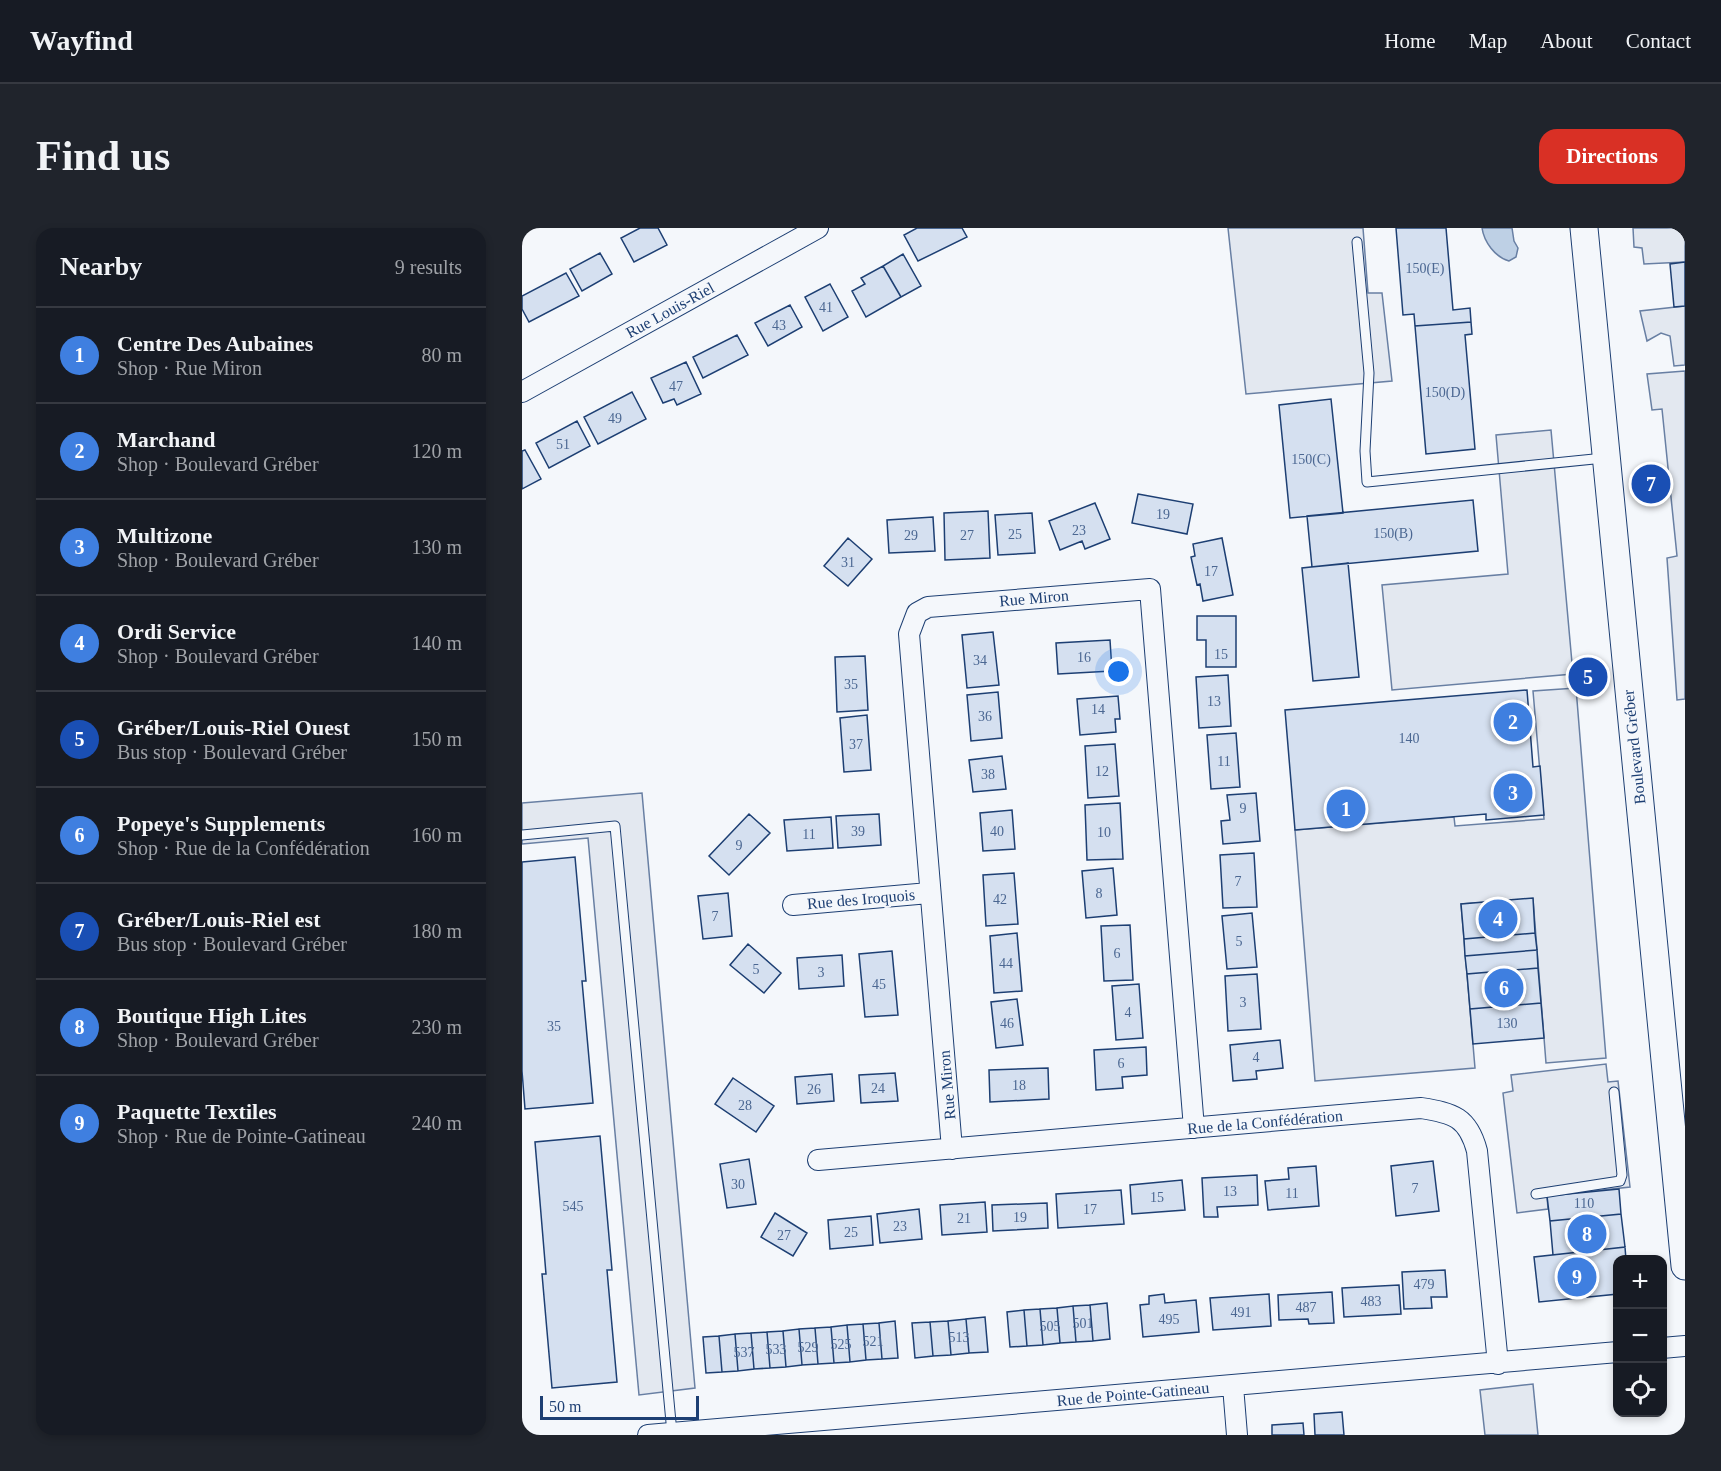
<!DOCTYPE html>
<html lang="en">
<head>
<meta charset="utf-8">
<style>
  :root { --surface:#171b24; --page:#20242c; --text:#f1f3f6; --muted:#9ea1a6; --line:#363941; --accent:#d93025 }
  body { margin:0; font-family:"Times New Roman",serif; background:var(--page); color:var(--text) }
  .controls { position:absolute; right:18px; bottom:18px; display:grid; overflow:hidden; border-radius:12px; box-shadow:0 3px 9px #0003 }
  .controls button { width:54px; height:54px; display:grid; place-items:center; padding:0; border:0; border-bottom:2px solid var(--line); background:var(--surface); color:var(--text); font:30px sans-serif }
  .scale { position:absolute; left:18px; bottom:15px; width:159px; box-sizing:border-box; padding-left:6px; border:3px solid #1d3f73; border-top:0; font-size:16px; line-height:21px; white-space:nowrap; color:#1d3f73; -webkit-text-stroke:4px #f4f7fb; paint-order:stroke }
  .you { position:absolute; left:597px; top:444px; width:21px; height:21px; margin:-15px; border:4px solid #fff; border-radius:50%; background:#1a73e8; box-shadow:0 0 0 9px #1a73e833 }
  .badge { display:grid; place-items:center; width:39px; height:39px; border-radius:50%; background:var(--accent); color:#fff; font-size:20px; font-weight:700 }
  .pin { position:absolute; translate:-50% -50%; border:3px solid #fff; box-shadow:0 2px 6px #0006 }
  .list { margin:0; padding:0; list-style:none }
  h2 { display:flex; justify-content:space-between; align-items:center; height:78px; margin:0; padding:0 24px; font-size:26px }
  h2 small { font-size:20px; font-weight:400; color:var(--muted) }
  .list li { display:grid; grid-template-columns:39px 1fr auto; gap:18px; align-items:center; box-sizing:border-box; height:96px; padding:0 24px; border-top:2px solid var(--line) }
  .list b { display:block; font-size:22px; white-space:nowrap }
  .list p { margin:0; font-size:20px; white-space:nowrap; color:var(--muted) }
  .list em { font-size:20px; font-style:normal; color:var(--muted) }
  .icon { flex:none; width:33px; height:33px; fill:none; stroke:currentColor; stroke-width:2; stroke-linecap:round; stroke-linejoin:round }
  .map { position:relative; flex:none; width:1163px; height:1207px; overflow:hidden; border-radius:18px }
  header { display:flex; align-items:center; gap:36px; box-sizing:border-box; height:84px; padding:0 30px; background:var(--surface); border-bottom:2px solid var(--line) }
  header strong { font-size:28px }
  nav { display:flex; gap:33px; margin-inline-start:auto; font-size:21px }
  .intro { display:flex; align-items:center; justify-content:space-between; box-sizing:border-box; height:144px; padding:0 36px }
  h1 { margin:0; font-size:42px }
  .button { padding:15px 27px; border-radius:18px; background:var(--accent); color:#fff; font-size:21px; font-weight:700 }
  main { display:flex; gap:36px; padding:0 36px }
  aside { flex:1; background:var(--surface); border-radius:18px; box-shadow:0 3px 9px #0003 }
  .map>svg:first-child { display:block }
  .parking { fill:#e3e8f0; stroke:#687fa3; stroke-width:1.5 }
  .water { fill:#bed0e5; stroke:#687fa3; stroke-width:1.5 }
  .building { fill:#d5e0f0; stroke:#1d3f73; stroke-width:1.5 }
  .lines { fill:none; stroke-linecap:round; stroke-linejoin:round }
  .lane-casing { stroke:#1d3f73; stroke-width:11 }
  .street-casing { stroke:#1d3f73; stroke-width:22 }
  .secondary-casing { stroke:#1d3f73; stroke-width:29 }
  .lane { stroke:#f4f7fb; stroke-width:9 }
  .street { stroke:#f4f7fb; stroke-width:20 }
  .secondary { stroke:#f4f7fb; stroke-width:27 }
  .labels { text-anchor:middle; dominant-baseline:central; stroke-width:4.5; stroke-linejoin:round; paint-order:stroke }
  .number-label { font-size:14px; fill:#4b6792 }
  .street-label { font-size:16px; fill:#1d3f73; stroke:#f4f7fb }
</style>
</head>
<body>
<header>
<strong>Wayfind</strong>
<nav><a>Home</a><a>Map</a><a>About</a><a>Contact</a></nav>
</header>
<div class="intro"><h1>Find us</h1><a class="button">Directions</a></div>
<main>
<aside>
<h2>Nearby<small>9 results</small></h2>
<ul class="list">
<li><span class="badge" style="background:#3f7fe0">1</span><div><b>Centre Des Aubaines</b><p>Shop · Rue Miron</p></div><em>80 m</em></li>
<li><span class="badge" style="background:#3f7fe0">2</span><div><b>Marchand</b><p>Shop · Boulevard Gréber</p></div><em>120 m</em></li>
<li><span class="badge" style="background:#3f7fe0">3</span><div><b>Multizone</b><p>Shop · Boulevard Gréber</p></div><em>130 m</em></li>
<li><span class="badge" style="background:#3f7fe0">4</span><div><b>Ordi Service</b><p>Shop · Boulevard Gréber</p></div><em>140 m</em></li>
<li><span class="badge" style="background:#1a4fb4">5</span><div><b>Gréber/Louis-Riel Ouest</b><p>Bus stop · Boulevard Gréber</p></div><em>150 m</em></li>
<li><span class="badge" style="background:#3f7fe0">6</span><div><b>Popeye's Supplements</b><p>Shop · Rue de la Confédération</p></div><em>160 m</em></li>
<li><span class="badge" style="background:#1a4fb4">7</span><div><b>Gréber/Louis-Riel est</b><p>Bus stop · Boulevard Gréber</p></div><em>180 m</em></li>
<li><span class="badge" style="background:#3f7fe0">8</span><div><b>Boutique High Lites</b><p>Shop · Boulevard Gréber</p></div><em>230 m</em></li>
<li><span class="badge" style="background:#3f7fe0">9</span><div><b>Paquette Textiles</b><p>Shop · Rue de Pointe-Gatineau</p></div><em>240 m</em></li>
</ul>
</aside>
<div class="map">
<svg width="1163" height="1207" viewBox="0 0 1163 1207">
  <rect width="100%" height="100%" fill="#f4f7fb"/>
  <path class="parking" d="M706 0H841L846 65H860L870 153 724 166Z
    M1111 0H1163V34L1122 36 1120 20 1112 19Z
    M1163 78V137L1152 138 1148 108 1139 105 1125 113 1118 83Z
    M1163 143V471L1155 472 1145 330 1155 328 1140 181 1130 182 1125 146Z
    M1029 202 1051 446 870 462 860 357 986 346 974 207Z
    M1054 460 1084 830 1024 835 1011 671 939 676 953 840 793 853 773 602 932 589 933 598 1022 591 1011 463Z
    M120 565 173 1160 117 1167 66 610 0 616V575Z
    M1084 836 1086 854 1096 853 1108 959 1025 968 1026 981 995 985 981 865 991 863 989 847Z
    M1011 1156 1016 1207H963L958 1162Z"/>
  <path class="water" d="M960 0H990L992 13 996 20 994 29 987 33C973 29 962 14 960 0Z"/>
  <path class="building" d="M118 0H136L145 17 112 34 99 10Z
    M395 0H440L445 9 396 33 382 7Z
    M874 0H924L931 82 948 80 949 94 893 98 892 86 881 87Z
    M78 25 90 46 60 63 48 41Z
    M381 26 399 58 379 69 361 38Z
    M1163 34V78L1152 79 1148 36Z
    M361 38 379 69 344 89 330 63 343 56 339 50Z
    M44 45 57 68 7 94 0 81V68Z
    M308 56 326 89 301 103 283 69Z
    M268 77 280 99 246 118 233 95Z
    M949 94 950 106 943 107 953 221 904 226 893 98Z
    M215 107 226 127 181 150 171 129Z
    M164 134 179 166 155 177 152 171 141 175 129 150Z
    M110 164 124 191 76 216 62 189Z
    M809 171 821 285 768 290 757 177Z
    M55 193 68 218 27 240 14 215Z
    M3 222 19 251 0 261V223Z
    M616 266 671 276 665 306 610 295Z
    M951 272 956 323 790 339 785 288Z
    M573 275 588 311 563 321 560 313 538 322 527 293Z
    M466 283 468 330 423 332 422 285Z
    M510 285 513 325 476 327 473 287Z
    M411 289 413 323 367 325 365 292Z
    M326 310 350 331 326 358 302 338Z
    M700 310 711 367 681 373 678 356 675 357 669 329 673 328 671 316Z
    M826 335 837 449 791 453 780 340Z
    M675 388H714V439H684V412H675Z
    M471 404 477 457 445 460 440 407Z
    M588 412 590 443 536 446 534 415Z
    M343 428 346 482 315 484 313 429Z
    M706 447 709 498 677 500 674 449Z
    M1005 462 1011 539 1018 538 1022 587 964 592V586L773 602 763 482Z
    M476 464 480 510 449 513 445 467Z
    M596 468 598 491H593L594 504 558 507 555 471Z
    M345 487 349 542 322 544 318 490Z
    M714 505 718 559 689 561 685 507Z
    M593 516 597 568 566 570 563 518Z
    M480 528 484 561 451 564 447 532Z
    M734 565 738 613 701 616 699 593 708 592 705 567Z
    M598 575 601 631 565 632 563 577Z
    M490 582 493 621 461 623 458 585Z
    M227 586 248 605 207 647 187 628Z
    M357 586 359 617 316 620 314 588Z
    M309 589 311 620 265 623 262 592Z
    M732 625 735 679 701 680 698 627Z
    M53 629 64 753H60L71 875 3 881 0 843V634Z
    M591 640 595 687 564 690 560 643Z
    M492 645 496 696 464 698 461 647Z
    M206 665 210 708 181 711 176 668Z
    M1011 670 1013 705 942 711 939 676Z
    M730 685 735 739 705 741 700 688Z
    M608 697 611 752 582 753 579 698Z
    M495 705 500 763 472 765 468 708Z
    M1013 705 1015 722 943 728 942 711Z
    M226 716 259 745 242 765 208 737Z
    M1015 722 1016 740 945 746 943 728Z
    M370 723 376 787 343 789 337 726Z
    M320 727 322 758 277 761 275 730Z
    M1016 740 1019 775 948 781 945 746Z
    M735 746 739 801 706 803 703 748Z
    M617 756 621 810 594 812 590 758Z
    M495 771 501 817 474 820 469 774Z
    M1019 775 1022 810 951 816 948 781Z
    M758 812 761 840 734 843 735 851 711 853 708 817Z
    M624 819 625 847 600 849 601 860 574 862 572 822Z
    M526 840 527 871 468 874 467 842Z
    M373 845 376 873 339 875 337 847Z
    M310 846 312 873 275 876 273 849Z
    M211 850 252 878 234 904 193 876Z
    M78 908 90 1042H85L95 1154 30 1160 20 1046H24L13 914Z
    M227 931 234 976 205 980 198 936Z
    M911 933 917 983 874 988 869 938Z
    M794 938 797 978 746 982 743 953 767 951 766 940Z
    M735 947 736 977 695 979 696 989H682L680 950Z
    M660 952 663 982 610 986 608 957Z
    M1097 961 1099 986 1028 993 1025 968Z
    M599 962 602 996 536 1000 534 966Z
    M463 974 465 1004 420 1007 418 977Z
    M525 975 526 1000 471 1003 470 977Z
    M397 981 400 1011 358 1015 355 986Z
    M253 985 285 1005 271 1028 239 1009Z
    M1099 986 1103 1019 1031 1027 1028 993Z
    M349 988 351 1017 308 1021 306 992Z
    M1103 1019 1104 1032H1096V1066L1017 1074 1012 1029Z
    M923 1042 925 1069H909L910 1080 882 1081 880 1044Z
    M877 1057 879 1086 822 1089 820 1060Z
    M810 1064 812 1095 787 1096 786 1091 757 1092 756 1067Z
    M642 1066 643 1075 674 1072 677 1104 621 1109 618 1077 627 1076V1068Z
    M747 1066 749 1098 691 1102 688 1070Z
    M585 1075 588 1111 571 1113 568 1077Z
    M568 1077 571 1113 554 1114 551 1078Z
    M551 1078 554 1114 538 1115 535 1080Z
    M535 1080 538 1115 521 1117 518 1081Z
    M518 1081 521 1117 505 1118 502 1082Z
    M502 1082 505 1118 488 1119 485 1084Z
    M463 1089 466 1124 447 1125 444 1091Z
    M444 1091 447 1125 429 1127 426 1093Z
    M373 1093 376 1130 360 1131 357 1095Z
    M426 1093 429 1127 411 1128 408 1094Z
    M408 1094 411 1128 393 1130 390 1095Z
    M357 1095 360 1131 344 1132 341 1096Z
    M341 1096 344 1132 328 1134 325 1097Z
    M325 1097 328 1134 312 1135 309 1099Z
    M309 1099 312 1135 296 1136 293 1100Z
    M293 1100 296 1136 280 1137 277 1101Z
    M277 1101 280 1137 264 1139 261 1103Z
    M261 1103 264 1139 248 1140 245 1104Z
    M245 1104 248 1140 232 1141 229 1105Z
    M229 1105 232 1141 216 1143 213 1106Z
    M213 1106 216 1143 200 1144 197 1108Z
    M197 1108 200 1144 184 1145 181 1109Z
    M820 1184 822 1207H793L792 1186Z
    M781 1195 782 1207H750V1197Z"/>
  <g class="lines">
    <g class="lane-casing">
      <path id="lane" d="M835 14 847 145 843 223 845 254 1082 230
        M0 607 93 598 150 1205
        M1014 966 1098 953 1100 947 1092 864"/>
    </g>
    <g class="street-casing">
      <path id="street" d="M0 164 296 0
        M271 677 407 665
        M430 921 387 406 395 385 406 379 628 361 672 900
        M296 932 899 880C931 885 946 889 955 923L976 1136
        M1140 1120 1163 1118
        M711 1158 715 1207
        M126 1207 1096 1124"/>
    </g>
    <g class="secondary-casing">
      <path id="secondary" d="M1062 0 1163 1038"/>
    </g>
    <use href="#lane" class="lane"/>
    <use href="#street" class="street"/>
    <use href="#secondary" class="secondary"/>
  </g>
  <g class="labels">
    <g class="number-label">
      <text x="903" y="40">150(E)</text>
      <text x="304" y="79">41</text>
      <text x="257" y="97">43</text>
      <text x="154" y="158">47</text>
      <text x="923" y="164">150(D)</text>
      <text x="93" y="190">49</text>
      <text x="41" y="216">51</text>
      <text x="789" y="231">150(C)</text>
      <text x="641" y="286">19</text>
      <text x="557" y="302">23</text>
      <text x="871" y="305">150(B)</text>
      <text x="493" y="306">25</text>
      <text x="389" y="307">29</text>
      <text x="445" y="307">27</text>
      <text x="326" y="334">31</text>
      <text x="689" y="343">17</text>
      <text x="699" y="426">15</text>
      <text x="562" y="429">16</text>
      <text x="458" y="432">34</text>
      <text x="329" y="456">35</text>
      <text x="692" y="473">13</text>
      <text x="576" y="481">14</text>
      <text x="463" y="488">36</text>
      <text x="887" y="510">140</text>
      <text x="334" y="516">37</text>
      <text x="702" y="533">11</text>
      <text x="580" y="543">12</text>
      <text x="466" y="546">38</text>
      <text x="721" y="580">9</text>
      <text x="336" y="603">39</text>
      <text x="475" y="603">40</text>
      <text x="582" y="604">10</text>
      <text x="287" y="606">11</text>
      <text x="217" y="617">9</text>
      <text x="716" y="653">7</text>
      <text x="577" y="665">8</text>
      <text x="478" y="671">42</text>
      <text x="193" y="688">7</text>
      <text x="717" y="713">5</text>
      <text x="595" y="725">6</text>
      <text x="484" y="735">44</text>
      <text x="234" y="741">5</text>
      <text x="299" y="744">3</text>
      <text x="357" y="756">45</text>
      <text x="721" y="774">3</text>
      <text x="606" y="784">4</text>
      <text x="485" y="795">46</text>
      <text x="985" y="795">130</text>
      <text x="32" y="798">35</text>
      <text x="734" y="829">4</text>
      <text x="599" y="835">6</text>
      <text x="497" y="857">18</text>
      <text x="356" y="860">24</text>
      <text x="292" y="861">26</text>
      <text x="223" y="877">28</text>
      <text x="216" y="956">30</text>
      <text x="893" y="960">7</text>
      <text x="708" y="963">13</text>
      <text x="770" y="965">11</text>
      <text x="635" y="969">15</text>
      <text x="1062" y="975">110</text>
      <text x="51" y="978">545</text>
      <text x="568" y="981">17</text>
      <text x="498" y="989">19</text>
      <text x="442" y="990">21</text>
      <text x="378" y="998">23</text>
      <text x="329" y="1004">25</text>
      <text x="262" y="1007">27</text>
      <text x="902" y="1056">479</text>
      <text x="849" y="1073">483</text>
      <text x="784" y="1079">487</text>
      <text x="719" y="1084">491</text>
      <text x="647" y="1091">495</text>
      <text x="561" y="1095">501</text>
      <text x="528" y="1098">505</text>
      <text x="437" y="1109">513</text>
      <text x="351" y="1113">521</text>
      <text x="319" y="1116">525</text>
      <text x="286" y="1119">529</text>
      <text x="254" y="1121">533</text>
      <text x="222" y="1124">537</text>
    </g>
    <g class="street-label">
      <text transform="translate(148 82) rotate(-29)">Rue Louis-Riel</text>
      <text transform="translate(512 370) rotate(-5)">Rue Miron</text>
      <text transform="translate(1112 519) rotate(-96)">Boulevard Gréber</text>
      <text transform="translate(339 671) rotate(-5)">Rue des Iroquois</text>
      <text transform="translate(425 857) rotate(-95)">Rue Miron</text>
      <text transform="translate(743 894) rotate(-5)">Rue de la Confédération</text>
      <text transform="translate(611 1166) rotate(-5)">Rue de Pointe-Gatineau</text>
    </g>
  </g>
</svg>
<div class="controls">
<button>+</button>
<button>−</button>
<button><svg class="icon" aria-label="locate" viewBox="0 0 24 24"><circle cx="12" cy="12" r="6"/><path d="M12 2v4M12 18v4M2 12h4M18 12h4"/></svg></button>
</div>
<div class="scale">50 m</div>
<div class="you"></div>
<div class="pin badge" style="left:824px;top:581px;background:#3f7fe0">1</div>
<div class="pin badge" style="left:991px;top:494px;background:#3f7fe0">2</div>
<div class="pin badge" style="left:991px;top:565px;background:#3f7fe0">3</div>
<div class="pin badge" style="left:976px;top:691px;background:#3f7fe0">4</div>
<div class="pin badge" style="left:1066px;top:449px;background:#1a4fb4">5</div>
<div class="pin badge" style="left:982px;top:760px;background:#3f7fe0">6</div>
<div class="pin badge" style="left:1129px;top:256px;background:#1a4fb4">7</div>
<div class="pin badge" style="left:1065px;top:1006px;background:#3f7fe0">8</div>
<div class="pin badge" style="left:1055px;top:1049px;background:#3f7fe0">9</div>
</div>
</main>
</body>
</html>
